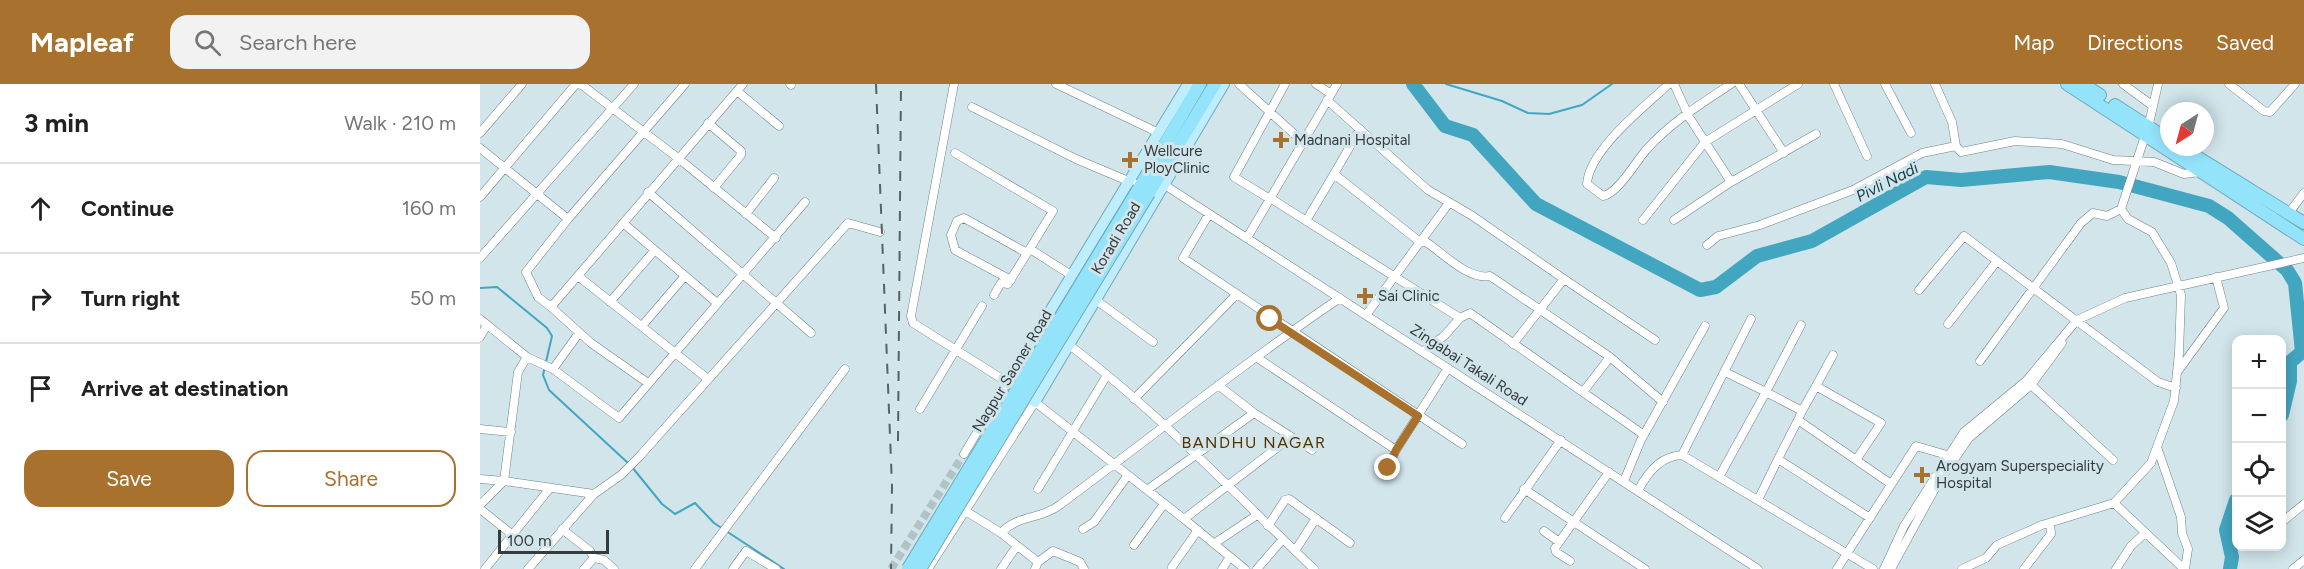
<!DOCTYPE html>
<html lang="en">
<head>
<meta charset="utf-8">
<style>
  :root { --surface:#fff; --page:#f2f2f2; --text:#222; --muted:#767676; --line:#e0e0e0; --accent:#a8712d }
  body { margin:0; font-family:Figtree,sans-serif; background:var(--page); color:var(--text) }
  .controls { position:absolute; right:18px; bottom:18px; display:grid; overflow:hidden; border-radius:12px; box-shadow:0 3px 15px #0003 }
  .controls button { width:54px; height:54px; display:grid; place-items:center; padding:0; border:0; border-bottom:2px solid var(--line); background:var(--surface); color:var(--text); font:30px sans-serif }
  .compass { position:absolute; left:1680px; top:18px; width:54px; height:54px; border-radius:50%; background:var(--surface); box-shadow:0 3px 15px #0003; rotate:216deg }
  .scale { position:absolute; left:18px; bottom:15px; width:111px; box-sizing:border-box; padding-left:6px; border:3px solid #343c3e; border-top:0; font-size:16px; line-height:21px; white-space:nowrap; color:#343c3e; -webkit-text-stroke:4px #d1e5eb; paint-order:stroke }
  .stop { position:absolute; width:18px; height:18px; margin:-14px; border:4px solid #a8712d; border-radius:50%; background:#fff }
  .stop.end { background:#a8712d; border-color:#fff; box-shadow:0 2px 6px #0008 }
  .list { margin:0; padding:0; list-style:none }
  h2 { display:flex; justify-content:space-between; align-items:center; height:78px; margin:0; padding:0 24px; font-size:26px }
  h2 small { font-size:20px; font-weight:400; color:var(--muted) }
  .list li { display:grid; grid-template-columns:39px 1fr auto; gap:18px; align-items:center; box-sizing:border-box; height:90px; padding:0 24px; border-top:2px solid var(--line) }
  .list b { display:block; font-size:22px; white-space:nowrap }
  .list em { font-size:20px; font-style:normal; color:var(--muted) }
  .actions { display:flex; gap:12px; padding:18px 24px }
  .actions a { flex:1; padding:14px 0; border:2px solid var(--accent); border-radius:18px; text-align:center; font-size:21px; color:var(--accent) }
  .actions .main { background:var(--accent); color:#fff }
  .icon { flex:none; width:33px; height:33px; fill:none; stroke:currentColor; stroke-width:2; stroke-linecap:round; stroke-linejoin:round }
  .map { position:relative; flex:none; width:1824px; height:485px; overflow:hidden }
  header { display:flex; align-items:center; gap:36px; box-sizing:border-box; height:84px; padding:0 30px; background:var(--accent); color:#fff }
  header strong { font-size:28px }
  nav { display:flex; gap:33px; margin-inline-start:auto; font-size:21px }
  .search { width:420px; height:54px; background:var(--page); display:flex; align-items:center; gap:15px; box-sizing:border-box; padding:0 21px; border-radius:18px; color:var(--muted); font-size:22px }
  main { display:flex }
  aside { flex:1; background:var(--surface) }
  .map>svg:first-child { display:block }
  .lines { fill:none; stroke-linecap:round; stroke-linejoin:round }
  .stream { stroke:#43a6c0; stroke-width:2 }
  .river { stroke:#43a6c0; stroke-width:14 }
  .minor-tunnel { stroke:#b2c3c8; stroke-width:8; stroke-dasharray:8 4; stroke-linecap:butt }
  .minor-casing { stroke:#708287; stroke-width:9 }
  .major-casing { stroke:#72a9b9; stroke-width:12 }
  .highway-casing { stroke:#72a9b9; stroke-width:14 }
  .minor { stroke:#fff; stroke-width:8 }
  .major { stroke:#beeefd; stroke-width:10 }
  .highway { stroke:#93e3fb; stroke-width:12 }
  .rail { stroke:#576265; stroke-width:2; stroke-dasharray:10 10; stroke-linecap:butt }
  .highway-bridge-casing { stroke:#72a9b9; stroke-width:14; stroke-linecap:butt }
  .highway-bridge { stroke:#93e3fb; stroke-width:12 }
  .route { stroke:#a8712d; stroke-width:8 }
  .poi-dot { fill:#a8712d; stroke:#d1e5eb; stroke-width:2 }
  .labels { text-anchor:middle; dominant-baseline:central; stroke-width:6; stroke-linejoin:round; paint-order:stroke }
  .poi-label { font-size:15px; fill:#343c3e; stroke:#d1e5eb; text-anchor:start }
  .street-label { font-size:15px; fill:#343c3e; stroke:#d1e5eb }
  .water-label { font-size:16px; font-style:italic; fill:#103d48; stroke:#d1e5eb }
  .neighbourhood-label { font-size:16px; letter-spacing:1.5px; fill:#573300; stroke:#d1e5eb }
</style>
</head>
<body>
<header>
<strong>Mapleaf</strong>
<div class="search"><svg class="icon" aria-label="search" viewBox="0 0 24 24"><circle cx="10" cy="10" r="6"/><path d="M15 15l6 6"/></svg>Search here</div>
<nav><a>Map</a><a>Directions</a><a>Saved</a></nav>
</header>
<main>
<aside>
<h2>3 min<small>Walk · 210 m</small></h2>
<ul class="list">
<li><svg class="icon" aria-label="ahead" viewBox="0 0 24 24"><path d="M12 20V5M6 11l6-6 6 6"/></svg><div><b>Continue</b></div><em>160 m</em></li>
<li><svg class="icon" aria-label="right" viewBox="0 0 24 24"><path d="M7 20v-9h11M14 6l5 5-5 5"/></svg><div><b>Turn right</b></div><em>50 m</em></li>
<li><svg class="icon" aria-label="arrive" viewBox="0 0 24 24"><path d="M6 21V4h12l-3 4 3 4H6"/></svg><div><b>Arrive at destination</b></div></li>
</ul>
<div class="actions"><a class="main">Save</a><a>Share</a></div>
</aside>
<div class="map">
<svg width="1824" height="485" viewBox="0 0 1824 485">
  <rect width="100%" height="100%" fill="#d1e5eb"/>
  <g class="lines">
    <path class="stream" d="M966 0 1022 17 1048 29 1069 30 1102 21 1132 0
      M0 204 17 203 67 244 72 252 63 291 69 306 148 379
      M152 383 182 420 195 430 215 419 234 439 304 485"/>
    <path class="river" d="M933 0 965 42 993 51 1056 120 1220 206 1236 203 1277 172 1332 157 1446 93 1481 96 1569 88 1639 98 1729 122 1748 134 1807 186 1815 199 1822 268 1810 278V297L1802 331
      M1750 485 1752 473 1746 446 1756 416"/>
    <path class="minor-tunnel" d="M411 485 484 370"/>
    <g class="minor-casing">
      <path id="minor" d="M96 0 102 1 198 74 296 154
        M205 0 88 135 46 188 58 213 71 223 263 0
        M310 0 311 1
        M474 0 431 232 433 239 527 298 484 370
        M576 0 679 49
        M759 0 823 58
        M836 0 851 10
        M1189 0C1165 22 1109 66 1107 100L1123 112C1137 110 1156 78 1166 66 1190 39 1222 19 1251 0
        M1194 0 1209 33 1251 98 1336 50
        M1259 0 1304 69
        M1354 0 1387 72
        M1405 0 1431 49
        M1455 0 1472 38 1476 62 1481 68 1535 57 1582 60 1633 76 1674 78 1704 90 1720 88
        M1643 0 1673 22
        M1749 0 1784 27 1790 28 1815 0
        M257 7 299 42
        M847 16 948 106 991 131 1084 195 1033 260
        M492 23 596 75 660 102
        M228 39 261 67V71L234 104
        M1668 44 1678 0
        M880 45 854 90 940 158H946C964 170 988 196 1010 192L1130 273 1183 318
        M0 49 42 0
        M0 64 88 135
        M475 69 573 127 528 200 521 199 514 211
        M680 98 1278 485
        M168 108 331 249
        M0 113 96 0
        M790 114 980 234 990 229 1164 351
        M790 115 754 93 805 0
        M266 130 294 94
        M729 130 703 174 982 360
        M1808 130 1824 109
        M1163 136 1225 58 1318 0
        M1194 136 1251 98
        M826 137 854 90
        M143 139 237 219
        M767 154 857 0
        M1227 161 1238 152 1280 141 1373 106 1442 69 1476 62
        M550 165 591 191
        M0 174 154 0
        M98 192 228 295
        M1084 195 1175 256
        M531 196 475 166 471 151 477 137 484 134 547 169
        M1439 206 1484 152 1678 298 1696 304
        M616 216 673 258
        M130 218 174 167
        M71 223 111 259 168 299
        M886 231 969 119
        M0 235 47 273 73 285 139 334 325 118
        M1468 240 1517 177
        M162 242 204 193
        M0 253 7 241
        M588 260C677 327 754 409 834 485
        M943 267 964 252 980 234
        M47 273 38 288 24 397 114 410
        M776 273 916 366
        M1500 277 1601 139 1613 129 1627 132 1641 125 1665 52
        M73 285 99 249
        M1698 287 1744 224 1736 193
        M1245 288 1286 308 1321 241
        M1550 300 1633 376
        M738 301 774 329 832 366
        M1336 302 1353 271
        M1103 308 1130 273
        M654 315 756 211
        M440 325 502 222
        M1322 327 1336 302 1401 339 1376 376
        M0 345 31 348
        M1677 363 1701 433 1702 449 1708 465 1705 485
        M1202 371 1271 235
        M1298 375 1318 336 1411 400
        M908 384 916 366 968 284
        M1239 393 1286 308 1322 327 1318 336
        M0 395 24 397 0 421
        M1144 397 1161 356 1225 242
        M558 405 627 291
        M1044 405 1165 485
        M667 406 774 329
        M1158 407C1167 389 1180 372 1202 371L1393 485
        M1278 416 1298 375 1390 434
        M1634 419 1704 485
        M0 425 34 452
        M484 426 521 449 558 478 555 485
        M1025 434 1081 356
        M704 435 765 485
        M1802 438 1824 420
        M788 442 805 416 809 415 870 459
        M82 445 110 467 114 474 104 485
        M603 445 614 438 648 391
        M1064 447 1079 458
        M521 449C539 430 561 436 581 420 674 351 764 279 860 214
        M735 459 777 431
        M654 461 684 420
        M815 467 836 434
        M114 474 124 476 134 485
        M1090 477 1076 468 1075 464 1129 388
        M558 478 573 467 600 478 604 485
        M692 483 718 446
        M5 485 70 404
        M48 485 114 410 141 391 159 373 368 139 400 148
        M215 485 365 285
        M253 485 266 467 296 485
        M448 485 555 318 704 435 811 353
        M521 485 536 463
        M742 485 750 473
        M777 485 803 455
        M1357 485 1436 362 1467 371
        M1404 485 1424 442 1484 348 1546 297 1597 236 1645 214 1824 174
        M1411 485 1458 399 1489 354 1551 301 1582 259
        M1482 485 1506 474 1517 461 1562 441 1634 419 1671 379 1694 317 1699 269 1701 211 1691 179 1672 148 1648 135 1641 125
        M1544 485 1571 450 1570 439
        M1636 485 1651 462 1665 449
        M1813 485 1824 476"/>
    </g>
    <g class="major-casing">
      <path id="major" d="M708 0 527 298 555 318 744 0"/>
    </g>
    <g class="highway-casing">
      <path id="highway" d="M1587 0 1824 155
        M1603 0 1620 11
        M1635 21 1689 56
        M1701 63 1824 139
        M659 104 720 0
        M669 109 735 0"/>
    </g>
    <use href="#minor" class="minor"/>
    <use href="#major" class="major"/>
    <use href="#highway" class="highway"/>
    <path class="rail" d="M396 0 412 402 411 485
      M418 357 421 0"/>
    <g class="highway-bridge-casing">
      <path id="highway-bridge" d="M428 485 659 104
        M440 485 669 109"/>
    </g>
    <use href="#highway-bridge" class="highway-bridge"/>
  </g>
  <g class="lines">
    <path class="route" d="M790 235 938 332 916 366 908 384"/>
  </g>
  <g class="poi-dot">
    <path d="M798 47h6v6h6v6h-6v6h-6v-6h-6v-6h6z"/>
    <path d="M647 67h6v6h6v6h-6v6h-6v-6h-6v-6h6z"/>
    <path d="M882 203h6v6h6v6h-6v6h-6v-6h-6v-6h6z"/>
    <path d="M1439 382h6v6h6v6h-6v6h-6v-6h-6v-6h6z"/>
  </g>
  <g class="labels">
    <g class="poi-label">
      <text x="814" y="56">Madnani Hospital</text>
      <text x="664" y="67">Wellcure<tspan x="664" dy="17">PloyClinic</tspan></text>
      <text x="898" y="212">Sai Clinic</text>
      <text x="1456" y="382">Arogyam Superspeciality<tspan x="1456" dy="17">Hospital</tspan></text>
    </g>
    <g class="street-label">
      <text transform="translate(636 154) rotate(-59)">Koradi Road</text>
      <text transform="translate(989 281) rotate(33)">Zingabai Takali Road</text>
      <text transform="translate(532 287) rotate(-59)">Nagpur Saoner Road</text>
    </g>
    <g class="water-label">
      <text transform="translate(1407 98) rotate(-27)">Pivli Nadi</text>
    </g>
    <g class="neighbourhood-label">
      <text x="774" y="358">BANDHU NAGAR</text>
    </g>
  </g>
</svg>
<div class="controls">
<button>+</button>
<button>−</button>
<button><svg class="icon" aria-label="locate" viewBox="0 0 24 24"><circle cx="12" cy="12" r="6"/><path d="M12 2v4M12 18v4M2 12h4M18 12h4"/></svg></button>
<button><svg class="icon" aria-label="layers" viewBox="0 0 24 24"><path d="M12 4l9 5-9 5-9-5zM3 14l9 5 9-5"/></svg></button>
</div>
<svg class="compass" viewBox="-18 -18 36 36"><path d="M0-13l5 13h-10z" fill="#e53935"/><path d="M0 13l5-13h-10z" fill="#767676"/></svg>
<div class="scale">100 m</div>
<div class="stop" style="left:790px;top:235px"></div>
<div class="stop end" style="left:908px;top:384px"></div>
</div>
</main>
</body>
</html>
